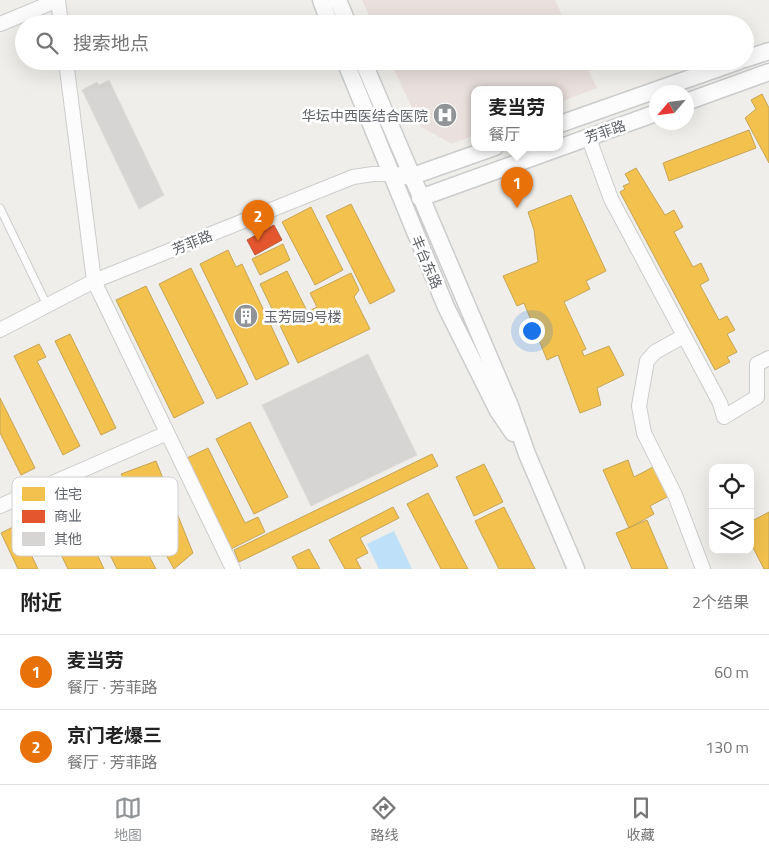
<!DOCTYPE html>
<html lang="zh">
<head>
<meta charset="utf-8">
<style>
  :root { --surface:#fff; --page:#f2f2f2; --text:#222; --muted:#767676; --line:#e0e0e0; --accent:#919496 }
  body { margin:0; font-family:"Titillium Web","Noto Sans SC",sans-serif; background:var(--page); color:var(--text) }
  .controls { position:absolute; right:15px; bottom:15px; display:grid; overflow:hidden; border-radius:10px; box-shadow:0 5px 20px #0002 }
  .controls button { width:45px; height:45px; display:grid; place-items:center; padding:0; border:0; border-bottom:1px solid var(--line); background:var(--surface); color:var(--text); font:25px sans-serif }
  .compass { position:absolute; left:649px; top:85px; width:45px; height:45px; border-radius:50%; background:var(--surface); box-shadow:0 5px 20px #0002; rotate:242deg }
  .you { position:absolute; left:531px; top:330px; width:18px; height:18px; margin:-12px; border:4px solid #fff; border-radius:50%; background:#1a73e8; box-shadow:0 0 0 8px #1a73e833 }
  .badge { display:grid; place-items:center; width:32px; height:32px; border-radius:50%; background:var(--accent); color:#fff; font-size:16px; font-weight:700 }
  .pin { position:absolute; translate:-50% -41px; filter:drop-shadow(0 1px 2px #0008) }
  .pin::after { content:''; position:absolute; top:26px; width:18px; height:15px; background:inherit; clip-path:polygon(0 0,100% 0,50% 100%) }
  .popup { position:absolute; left:471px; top:86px; width:92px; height:65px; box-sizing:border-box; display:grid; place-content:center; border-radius:10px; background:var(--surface); filter:drop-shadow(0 1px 4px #0005); font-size:16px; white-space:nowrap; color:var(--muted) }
  .popup b { font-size:19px; color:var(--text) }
  .popup::after { content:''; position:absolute; left:50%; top:100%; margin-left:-10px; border:10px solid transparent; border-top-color:var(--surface) }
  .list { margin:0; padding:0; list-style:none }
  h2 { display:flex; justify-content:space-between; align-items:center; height:65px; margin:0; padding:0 20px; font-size:21px }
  h2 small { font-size:16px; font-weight:400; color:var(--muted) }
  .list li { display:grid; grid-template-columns:32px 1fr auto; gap:15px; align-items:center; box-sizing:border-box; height:75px; padding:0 20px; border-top:1px solid var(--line) }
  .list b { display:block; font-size:19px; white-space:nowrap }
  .list p { margin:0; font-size:16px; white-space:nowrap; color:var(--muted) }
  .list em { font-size:16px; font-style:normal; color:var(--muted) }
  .icon { flex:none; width:28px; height:28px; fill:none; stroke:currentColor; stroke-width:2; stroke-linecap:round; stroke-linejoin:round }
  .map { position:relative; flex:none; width:769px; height:569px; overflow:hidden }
  .search { position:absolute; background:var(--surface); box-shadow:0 5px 20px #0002; left:15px; right:15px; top:15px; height:55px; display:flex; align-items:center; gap:12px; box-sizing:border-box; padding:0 18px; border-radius:28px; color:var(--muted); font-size:19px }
  .sheet { height:215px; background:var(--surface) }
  nav { display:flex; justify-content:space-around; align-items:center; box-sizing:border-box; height:70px; border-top:1px solid var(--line); background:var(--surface); font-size:14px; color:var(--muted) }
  nav a { display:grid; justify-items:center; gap:2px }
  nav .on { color:var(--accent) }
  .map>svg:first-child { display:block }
  .medical { fill:#eae0de }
  .water { fill:#bfe0f9 }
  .homes { fill:#f2c14e; stroke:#c6a556 }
  .shops { fill:#e4572e; stroke:#bc5b3f }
  .building { fill:#d6d5d3; stroke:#deddd9 }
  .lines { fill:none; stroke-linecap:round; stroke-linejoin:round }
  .service-casing { stroke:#cbcccc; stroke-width:9 }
  .minor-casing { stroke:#cbcccc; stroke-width:16 }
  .tertiary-casing { stroke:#cbcccc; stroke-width:19 }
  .service { stroke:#fdfcfc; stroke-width:7 }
  .minor { stroke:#fdfcfc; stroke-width:14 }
  .tertiary { stroke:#fdfcfc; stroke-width:16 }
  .labels { text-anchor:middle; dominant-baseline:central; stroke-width:5; stroke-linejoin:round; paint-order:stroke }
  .poi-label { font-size:14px; fill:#5f6368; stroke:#fff; text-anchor:end }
  .street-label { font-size:14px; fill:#5f6368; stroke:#fff }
  .key { fill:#fff; stroke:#cfd0d2; stroke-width:1 }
  .key-label { font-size:14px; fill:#5f6368 }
</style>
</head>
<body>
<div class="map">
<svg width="769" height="569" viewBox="0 0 769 569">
  <rect width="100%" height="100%" fill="#efeeea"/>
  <path class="medical" d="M362 0H555L566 24H373Z
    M390 61H584L597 88 560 102V89H474V135L452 144 421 127Z"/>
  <path class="water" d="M394 531 412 569H379L367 544Z"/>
  <path class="homes" d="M762 94 769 108V163L745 118 756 109 751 100Z
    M749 130 756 148 669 181 663 163Z
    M636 168 665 215 674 210 683 227 674 232 693 267 701 263 709 280 700 285 719 320 727 316 735 330 727 334 737 352 727 357 730 362 715 370 620 192 625 189 623 186 630 183 625 174Z
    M571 195 606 271 586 281 590 289 564 302 586 349 582 351 584 356 609 346 624 375 597 388 601 405 580 413 558 355 547 360 524 303 517 306 503 276 538 262 534 230 528 212Z
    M351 204 395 291 370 304 326 216Z
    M311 207 343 270 315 285 282 222Z
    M283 244 290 260 260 275 252 259Z
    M228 250 236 267 242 264 289 364 256 380 200 264Z
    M191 268 248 384 217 399 159 284Z
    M287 271 308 313 296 319 299 323 310 318 307 312 317 307 310 293 351 273 359 290 354 297 370 329 298 363 260 284Z
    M146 286 204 403 174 418 116 300Z
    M70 334 116 428 101 435 55 341Z
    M39 344 46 357 37 361 80 446 63 455 14 356Z
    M0 398 35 468 21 475 0 433Z
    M250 422 288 497 254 514 216 439Z
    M208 448 245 523 258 517 265 532 229 550 185 459Z
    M432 454 438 466 239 562 234 550Z
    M628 460 634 477 657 465 669 496 650 506 654 514 629 528 603 470Z
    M156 461 193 553 174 569 121 474Z
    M484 464 503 502 474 516 456 477Z
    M110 481 156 569H117L80 495Z
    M428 493 468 569H441L407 504Z
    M70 497 104 569H68L40 511Z
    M393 507 399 518 360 538 368 553 356 559 361 569H345L329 540Z
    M504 507 535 569H499L475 521Z
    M769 512V569H764L750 542V522Z
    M647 520 668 569H632L616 533Z
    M17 525 38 569H18L1 533Z
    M309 549 320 569H298L292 557Z"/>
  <path class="shops" d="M274 225 282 240 255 255 247 240Z"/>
  <path class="building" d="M109 80 164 195 139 209 82 90 97 82 99 85Z
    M368 354 417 455 311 506 262 405Z"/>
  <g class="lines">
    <g class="service-casing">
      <path id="service" d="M0 208 47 305"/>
    </g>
    <g class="minor-casing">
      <path id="minor" d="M58 0 61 24
        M0 24 58 0
        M66 61 94 281 233 569
        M588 136 611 199 720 403 724 417 757 397V364L769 358
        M0 330 94 281 353 177 373 174H391
        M684 336 655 352 647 361 639 406 644 433 675 495 703 569
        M0 506 167 433"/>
    </g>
    <g class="tertiary-casing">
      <path id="tertiary" d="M321 0 330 24
        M338 0 348 24
        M745 59 769 51
        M345 61 446 307 498 411 513 433
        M363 61 510 406 527 454 576 569
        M686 102 769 72
        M560 124 739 61
        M400 175 410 177 495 147
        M420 198 656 113"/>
    </g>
    <use href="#service" class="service"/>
    <use href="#minor" class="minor"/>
    <use href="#tertiary" class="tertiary"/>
  </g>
  <defs>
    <g id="hospital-disc" transform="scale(1.25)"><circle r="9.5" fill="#919496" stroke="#fff"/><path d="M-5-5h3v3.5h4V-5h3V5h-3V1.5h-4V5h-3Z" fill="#fff"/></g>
    <g id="building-disc" transform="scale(1.25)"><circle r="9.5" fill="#919496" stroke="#fff"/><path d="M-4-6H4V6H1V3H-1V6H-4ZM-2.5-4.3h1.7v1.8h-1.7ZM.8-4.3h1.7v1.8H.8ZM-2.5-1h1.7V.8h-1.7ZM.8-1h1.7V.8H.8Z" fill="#fff"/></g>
  </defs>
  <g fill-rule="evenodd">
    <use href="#hospital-disc" x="445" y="115"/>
    <use href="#building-disc" x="246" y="316"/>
  </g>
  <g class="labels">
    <g class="poi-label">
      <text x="428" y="115">华坛中西医结合医院</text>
      <text x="264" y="316" text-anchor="start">玉芳园9号楼</text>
    </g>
    <g class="street-label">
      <text transform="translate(605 131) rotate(-19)">芳菲路</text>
      <text transform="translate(192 242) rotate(-22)">芳菲路</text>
      <text transform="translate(427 262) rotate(67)">丰台东路</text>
    </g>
  </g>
  <rect x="12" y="477" width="166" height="79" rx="8" class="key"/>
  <rect x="22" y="487" width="23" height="14" fill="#f2c14e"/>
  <rect x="22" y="510" width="23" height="13" fill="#e4572e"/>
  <rect x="22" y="532" width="23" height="14" fill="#d6d5d3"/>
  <g class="key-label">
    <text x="54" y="499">住宅</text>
    <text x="54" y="521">商业</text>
    <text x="54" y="544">其他</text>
  </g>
</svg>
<div class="controls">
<button><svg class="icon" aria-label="locate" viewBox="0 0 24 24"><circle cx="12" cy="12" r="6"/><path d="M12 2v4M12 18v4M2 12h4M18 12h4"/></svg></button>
<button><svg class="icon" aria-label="layers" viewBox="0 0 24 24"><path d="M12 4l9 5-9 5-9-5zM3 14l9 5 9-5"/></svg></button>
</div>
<svg class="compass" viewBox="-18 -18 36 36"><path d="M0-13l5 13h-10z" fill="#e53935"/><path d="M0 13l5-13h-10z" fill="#767676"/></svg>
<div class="you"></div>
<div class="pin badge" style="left:517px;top:208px;background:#e8710a">1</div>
<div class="popup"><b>麦当劳</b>餐厅</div>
<div class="pin badge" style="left:258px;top:241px;background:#e8710a">2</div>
<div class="search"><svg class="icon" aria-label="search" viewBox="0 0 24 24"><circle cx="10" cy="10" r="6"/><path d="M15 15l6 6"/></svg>搜索地点</div>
</div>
<section class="sheet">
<h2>附近<small>2个结果</small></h2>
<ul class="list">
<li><span class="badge" style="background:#e8710a">1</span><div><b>麦当劳</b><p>餐厅 · 芳菲路</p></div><em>60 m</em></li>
<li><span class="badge" style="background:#e8710a">2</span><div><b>京门老爆三</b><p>餐厅 · 芳菲路</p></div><em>130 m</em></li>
</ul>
</section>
<nav>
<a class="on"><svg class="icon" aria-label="map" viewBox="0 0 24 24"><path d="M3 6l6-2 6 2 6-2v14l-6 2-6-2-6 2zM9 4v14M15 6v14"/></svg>地图</a>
<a><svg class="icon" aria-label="directions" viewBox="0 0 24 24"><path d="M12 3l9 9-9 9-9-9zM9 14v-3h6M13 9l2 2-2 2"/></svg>路线</a>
<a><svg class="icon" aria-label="saved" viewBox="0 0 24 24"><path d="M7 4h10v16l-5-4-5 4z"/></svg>收藏</a>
</nav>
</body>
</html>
